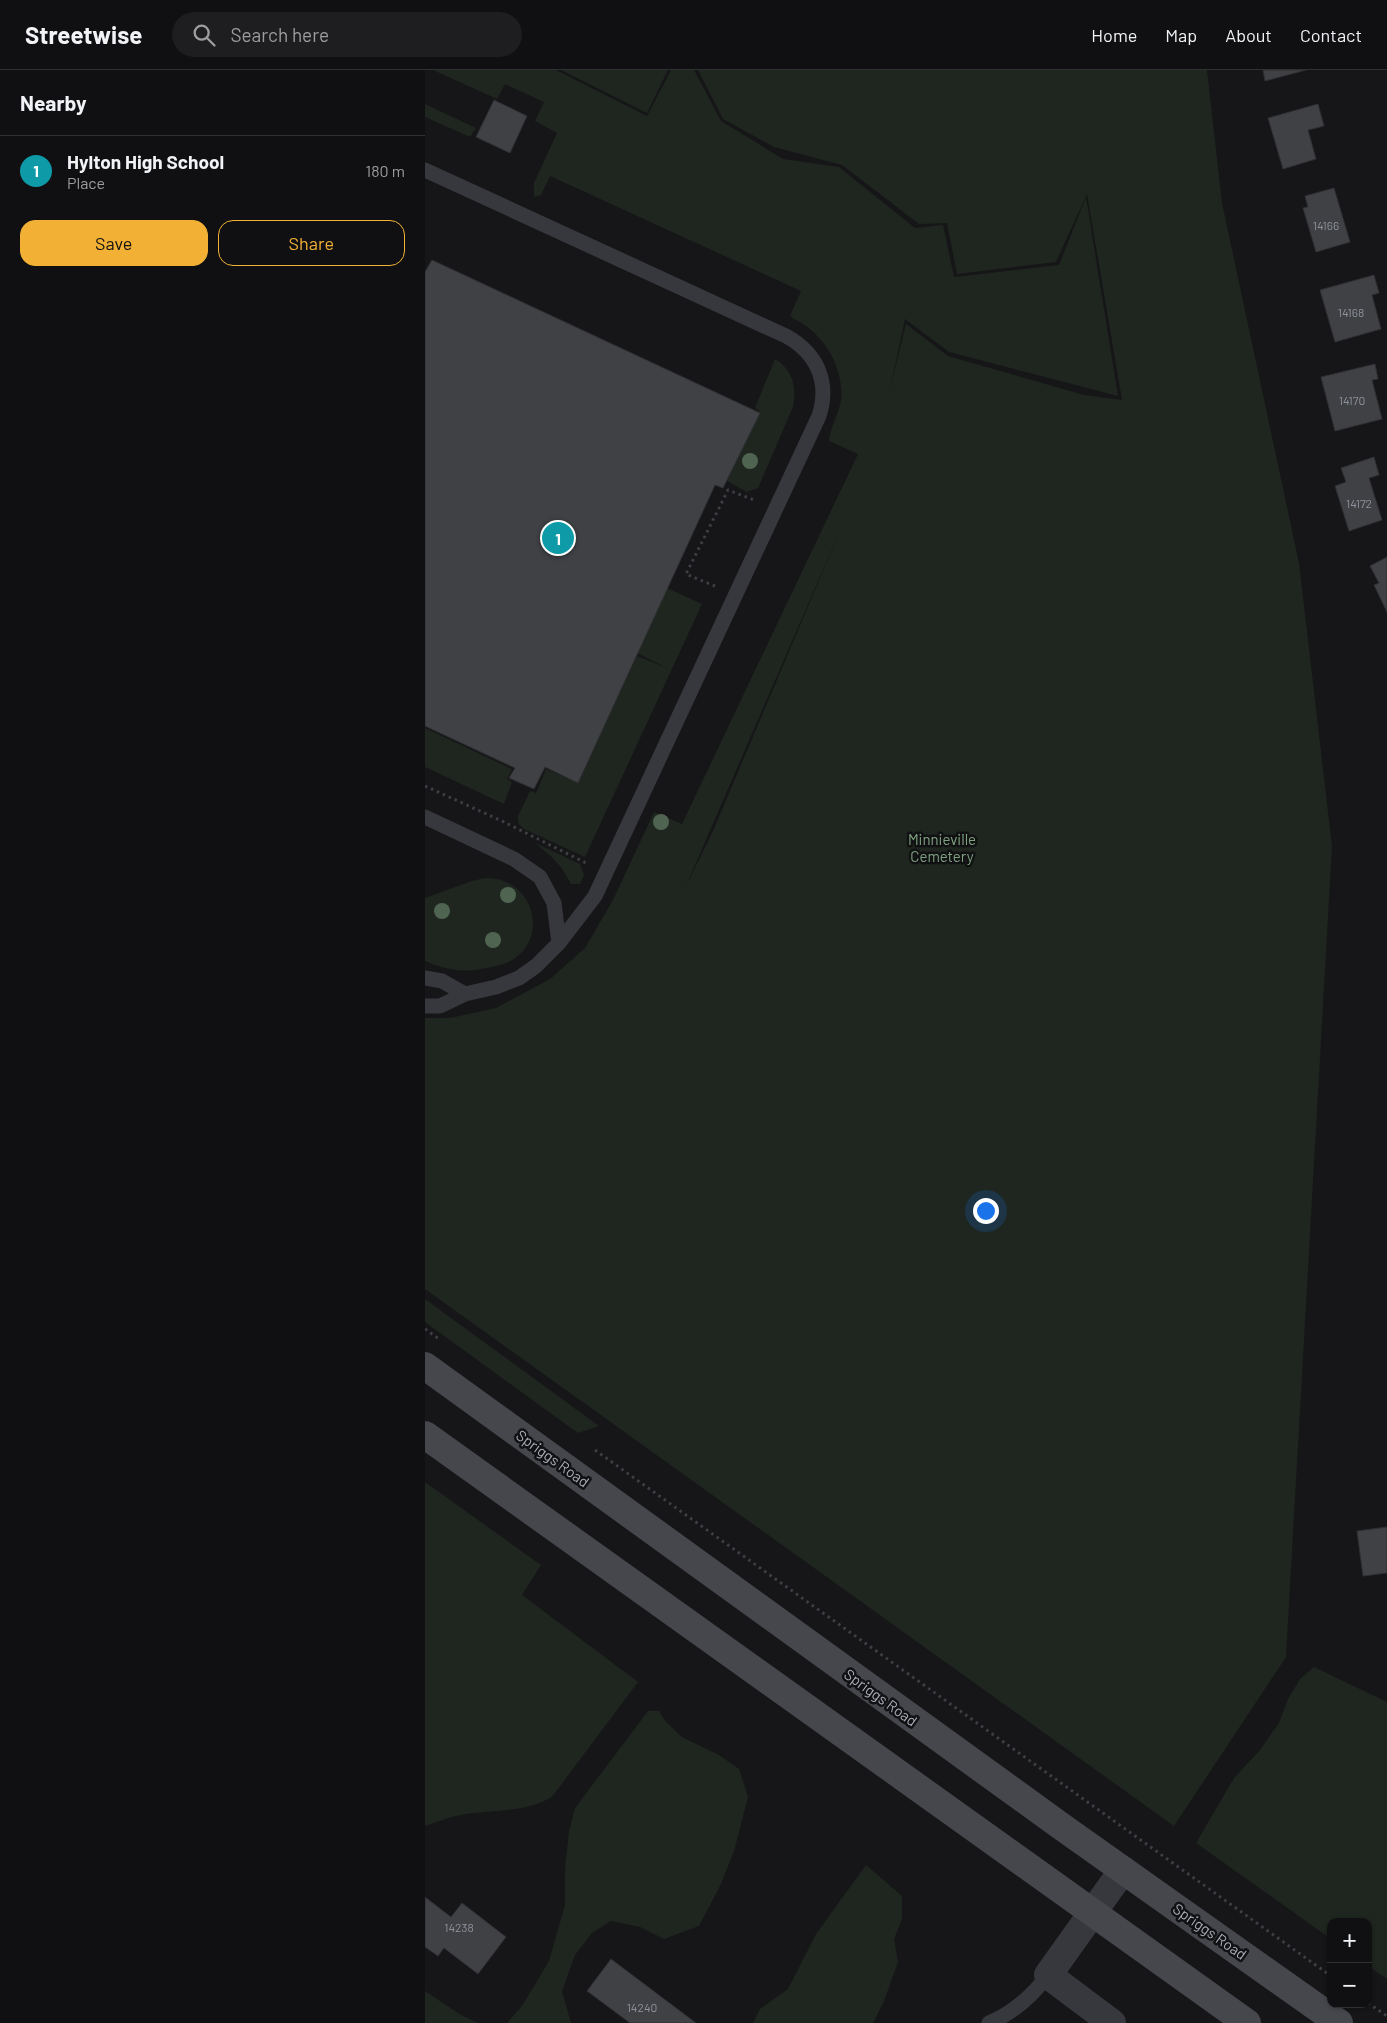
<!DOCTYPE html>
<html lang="en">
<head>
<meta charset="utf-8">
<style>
  :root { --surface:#101012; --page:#1e1e20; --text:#f1f3f6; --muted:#9c9d9f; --line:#303032; --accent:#f2b134 }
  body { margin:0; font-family:Barlow,sans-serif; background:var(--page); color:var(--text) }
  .controls { position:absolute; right:15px; bottom:15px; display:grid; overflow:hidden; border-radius:10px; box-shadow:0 1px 4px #0004 }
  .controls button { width:45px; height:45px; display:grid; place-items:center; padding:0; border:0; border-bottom:1px solid var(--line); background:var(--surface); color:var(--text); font:25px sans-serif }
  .you { position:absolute; left:560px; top:1140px; width:18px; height:18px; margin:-12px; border:4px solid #fff; border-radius:50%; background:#1a73e8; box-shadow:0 0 0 8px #1a73e833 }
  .badge { display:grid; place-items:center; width:32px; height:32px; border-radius:50%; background:var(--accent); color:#fff; font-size:16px; font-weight:700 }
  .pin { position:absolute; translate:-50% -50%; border:2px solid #fff; box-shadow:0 1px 5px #0006 }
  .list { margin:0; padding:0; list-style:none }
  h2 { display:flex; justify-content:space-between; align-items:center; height:65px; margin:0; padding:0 20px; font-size:21px }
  h2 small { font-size:16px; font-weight:400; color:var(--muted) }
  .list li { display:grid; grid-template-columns:32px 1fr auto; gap:15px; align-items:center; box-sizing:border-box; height:70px; padding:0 20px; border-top:1px solid var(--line) }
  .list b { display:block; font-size:19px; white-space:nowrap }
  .list p { margin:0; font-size:16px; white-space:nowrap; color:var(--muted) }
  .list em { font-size:16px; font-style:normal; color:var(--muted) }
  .actions { display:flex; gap:10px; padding:15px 20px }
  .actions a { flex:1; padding:11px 0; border:1px solid var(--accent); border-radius:15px; text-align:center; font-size:18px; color:var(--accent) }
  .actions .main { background:var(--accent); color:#111 }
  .icon { flex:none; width:28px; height:28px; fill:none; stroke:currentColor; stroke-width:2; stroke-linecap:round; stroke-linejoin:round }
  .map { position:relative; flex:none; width:962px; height:1953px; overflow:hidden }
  header { display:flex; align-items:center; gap:30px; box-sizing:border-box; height:70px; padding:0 25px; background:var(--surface); border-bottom:1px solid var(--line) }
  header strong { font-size:24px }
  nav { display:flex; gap:28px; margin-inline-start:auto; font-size:18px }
  .search { width:350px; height:45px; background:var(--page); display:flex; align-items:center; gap:12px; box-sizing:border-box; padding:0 18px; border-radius:28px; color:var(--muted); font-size:19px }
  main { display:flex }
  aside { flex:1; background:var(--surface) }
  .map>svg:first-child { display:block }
  .green { fill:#1e261f; fill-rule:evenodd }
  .building { fill:#404145; stroke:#303034 }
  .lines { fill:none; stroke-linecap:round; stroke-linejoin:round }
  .path { stroke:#3d3f44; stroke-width:3; stroke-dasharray:2.5 4; stroke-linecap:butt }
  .lane { stroke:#37383d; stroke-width:15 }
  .street { stroke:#37383d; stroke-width:28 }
  .secondary { stroke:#45474d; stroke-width:28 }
  .tree { fill:#506452 }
  .labels { text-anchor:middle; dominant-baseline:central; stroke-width:5; stroke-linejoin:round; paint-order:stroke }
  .number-label { font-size:12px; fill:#8e929b }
  .park-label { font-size:15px; fill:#7fa381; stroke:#111113 }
  .street-label { font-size:15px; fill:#a8adb8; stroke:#111113 }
</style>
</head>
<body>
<header>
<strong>Streetwise</strong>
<div class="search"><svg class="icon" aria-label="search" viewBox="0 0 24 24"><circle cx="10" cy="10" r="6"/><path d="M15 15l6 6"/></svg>Search here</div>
<nav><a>Home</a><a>Map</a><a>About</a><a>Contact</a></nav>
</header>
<main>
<aside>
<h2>Nearby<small></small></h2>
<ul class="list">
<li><span class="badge" style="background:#0f9aa8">1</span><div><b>Hylton High School</b><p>Place</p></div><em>180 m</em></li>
</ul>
<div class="actions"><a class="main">Save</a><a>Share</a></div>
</aside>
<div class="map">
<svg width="962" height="1953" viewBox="0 0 962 1953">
  <rect width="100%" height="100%" fill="#161618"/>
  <path class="green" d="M8 0H131L222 46 246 0H269L296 51 358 89 414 97 490 158 518 155 529 207 634 195 661 127 693 326 524 282 480 249 465 319 481 254 523 286 659 325 697 330 662 124 631 192 532 204 522 153 494 154 417 95 349 77 298 49 273 0H782L797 133 874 493 907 776 861 1587 749 1756 0 1219V948H25L71 938 125 909 160 878 188 830 229 742 257 754 433 384 404 371C405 357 414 344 416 330 419 302 404 273 381 256 376 252 370 250 365 246L376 221 125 106 116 125 109 127V113L132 63 110 51 119 32 80 14 72 29ZM417 456 288 761 261 816Z
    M136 0H243L222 43Z
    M0 34 51 58 45 67 0 47Z
    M350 289C368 300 372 317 368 337L333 418 322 422 302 411 335 341 330 338Z
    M242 518 277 534 160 787 99 759C94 755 92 752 93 746L105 721 111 723 121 699 153 713 212 586 242 598 212 583Z
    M0 658 87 699 82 709 87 712 79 734 0 697Z
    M108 772 155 794 159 805 155 814H146C136 794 126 785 108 772Z
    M60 808C105 806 126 863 89 889 80 895 67 897 56 899 37 903 18 899 0 891V828L47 811Z
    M0 1229 174 1356 153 1363 0 1252Z
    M0 1412 116 1495 97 1525 213 1612 127 1727C103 1741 76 1740 49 1743 32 1744 15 1751 0 1756Z
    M889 1597 962 1632V1909L943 1896V1852H906V1869L771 1773 809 1708 835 1680 854 1653 863 1629 875 1609Z
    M223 1641H234L241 1652 257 1667 294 1685 314 1699 323 1727 309 1781 296 1814 274 1856 239 1869 215 1857 186 1851 167 1863 150 1885 137 1921 146 1953H82L97 1936 124 1891 140 1835V1799L144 1761 150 1738Z
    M441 1795 477 1826V1849L469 1869 473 1892 459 1931 448 1953H328L335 1939 363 1919 391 1864Z
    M0 1921 36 1945 53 1953H0Z"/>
  <path class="building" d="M838 0H881L840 11Z
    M69 30 102 46 85 83 51 67Z
    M893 34 899 56 883 60 891 89 858 99 843 48Z
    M909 118 925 172 891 182 878 138 883 137 880 126Z
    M7 190 335 343 298 418 290 415 153 713 120 697 109 719 84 708 90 698 0 656V202Z
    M949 205 954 223 947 225 956 259 910 272 895 220Z
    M950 294 953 309 947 310 957 349 910 361 896 307Z
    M949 387 954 405 944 408 957 450 924 461 910 416 921 412 916 398Z
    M962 487V542L949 515 954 513 945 496Z
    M962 1457V1503L938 1506 932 1461Z
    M0 1827 26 1847 37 1833 81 1867 53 1904 19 1878 13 1886 0 1877Z
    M186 1889 271 1953H205L162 1921Z"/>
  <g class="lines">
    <path class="path" d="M290 516 261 504 303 420 329 430 330 428
      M0 716 77 751 161 793
      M0 1259 14 1269
      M170 1380 906 1906
      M943 1933 962 1946"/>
    <path class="lane" d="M0 100 361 266C392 283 405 312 394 346L170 826 134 873 111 896 94 908 71 917 40 924 15 936H0
      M0 747 89 789 115 807 129 833 134 873
      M0 908 17 911 40 924
      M564 1953C588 1943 608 1925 623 1905"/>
    <path class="street" d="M687 1953 623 1905 698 1800"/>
    <path class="secondary" d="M0 1296 640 1759 914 1953
      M0 1365 822 1953"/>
  </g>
  <g class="tree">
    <circle cx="325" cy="391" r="8"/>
    <circle cx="236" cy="752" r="8"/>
    <circle cx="83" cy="825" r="8"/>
    <circle cx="17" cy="841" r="8"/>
    <circle cx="68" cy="870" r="8"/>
  </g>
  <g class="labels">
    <g class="number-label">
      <text x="901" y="155">14166</text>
      <text x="926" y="242">14168</text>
      <text x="927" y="330">14170</text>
      <text x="934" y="433">14172</text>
      <text x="34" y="1857">14238</text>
      <text x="217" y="1937">14240</text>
    </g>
    <g class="park-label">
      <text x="517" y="769">Minnieville<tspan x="517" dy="17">Cemetery</tspan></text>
    </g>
    <g class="street-label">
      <text transform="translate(128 1388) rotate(36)">Spriggs Road</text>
      <text transform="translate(456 1627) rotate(36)">Spriggs Road</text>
      <text transform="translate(785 1861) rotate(35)">Spriggs Road</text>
    </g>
  </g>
</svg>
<div class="controls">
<button>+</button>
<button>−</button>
</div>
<div class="you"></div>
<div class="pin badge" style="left:133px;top:468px;background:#0f9aa8">1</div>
</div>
</main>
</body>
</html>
